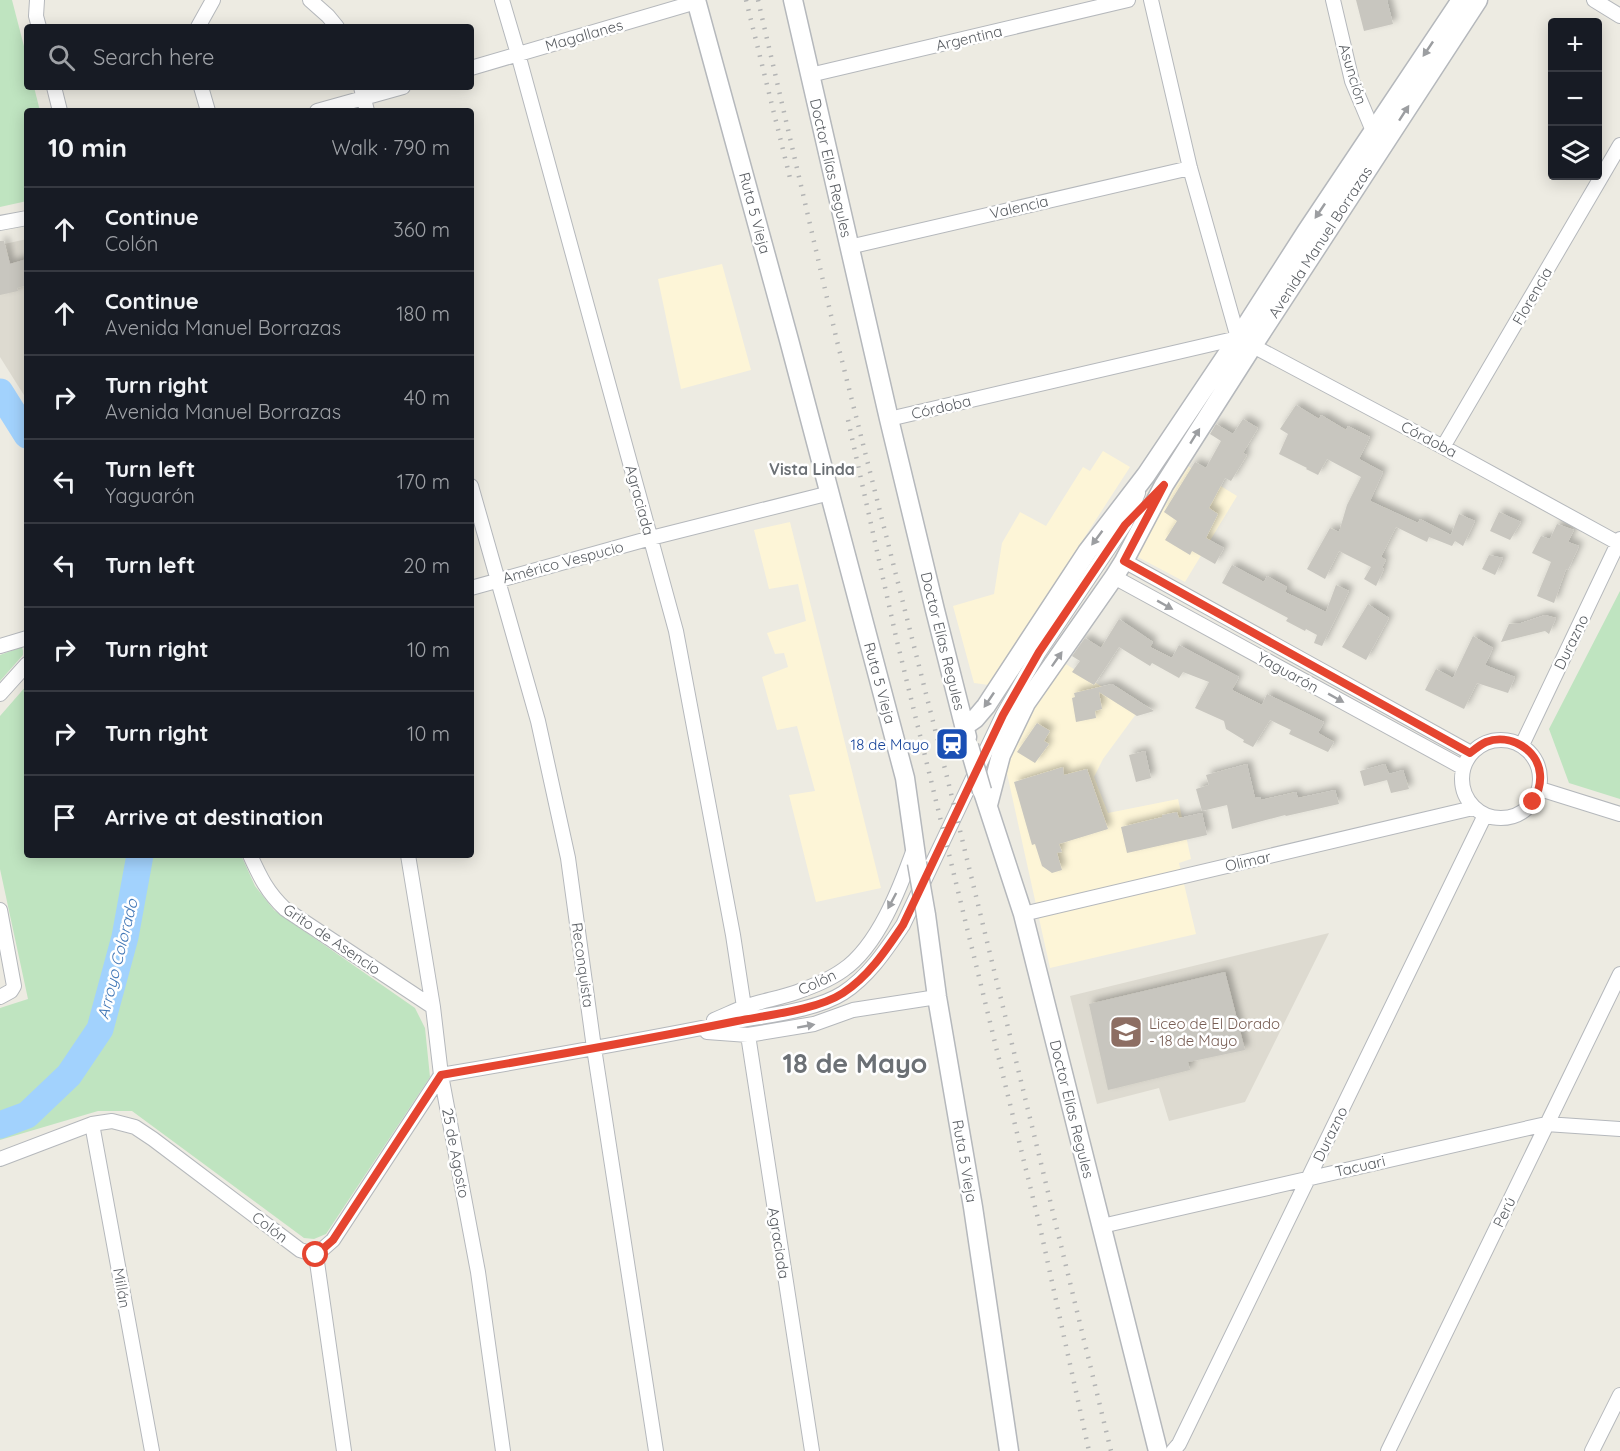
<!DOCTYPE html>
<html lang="en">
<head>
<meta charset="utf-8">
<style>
  :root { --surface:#171b24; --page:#242831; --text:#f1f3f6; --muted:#9ea1a6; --line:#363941 }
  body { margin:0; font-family:Quicksand,sans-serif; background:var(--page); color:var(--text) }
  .controls { position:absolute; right:18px; top:18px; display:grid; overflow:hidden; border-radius:6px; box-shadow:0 3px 15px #0003 }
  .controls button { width:54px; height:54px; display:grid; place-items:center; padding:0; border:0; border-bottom:2px solid var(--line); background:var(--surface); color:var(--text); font:30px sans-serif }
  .stop { position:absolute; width:18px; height:18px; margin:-14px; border:4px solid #e54530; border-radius:50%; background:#fff }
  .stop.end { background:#e54530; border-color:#fff; box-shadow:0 2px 6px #0008 }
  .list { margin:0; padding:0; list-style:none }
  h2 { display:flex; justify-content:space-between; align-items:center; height:78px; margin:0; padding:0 24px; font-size:26px }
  h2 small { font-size:20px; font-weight:400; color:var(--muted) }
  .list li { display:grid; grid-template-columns:39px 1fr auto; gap:18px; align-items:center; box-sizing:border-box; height:84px; padding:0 24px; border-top:2px solid var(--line) }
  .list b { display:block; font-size:22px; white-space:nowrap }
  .list p { margin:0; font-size:20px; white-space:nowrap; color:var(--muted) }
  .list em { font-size:20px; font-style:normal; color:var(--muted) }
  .icon { flex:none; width:33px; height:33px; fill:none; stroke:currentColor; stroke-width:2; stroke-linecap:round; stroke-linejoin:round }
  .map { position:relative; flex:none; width:1620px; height:1451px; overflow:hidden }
  .search { position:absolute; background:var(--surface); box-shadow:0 3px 15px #0003; left:24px; top:24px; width:450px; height:66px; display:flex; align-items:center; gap:15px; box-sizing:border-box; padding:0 21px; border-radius:6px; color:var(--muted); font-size:22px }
  .panel { position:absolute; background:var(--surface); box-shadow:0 3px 15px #0003; left:24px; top:108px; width:450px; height:750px; border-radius:6px }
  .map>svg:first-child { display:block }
  .commercial { fill:#fdf5d7 }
  .education { fill:#dddad0 }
  .green { fill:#bfe4c0 }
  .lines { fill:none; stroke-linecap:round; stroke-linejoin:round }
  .river { stroke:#a2d2fd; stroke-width:27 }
  .building { fill:#c8c6bf; filter:url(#shadow) }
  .minor-casing { stroke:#b5b8bc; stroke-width:16 }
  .tertiary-casing { stroke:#b5b8bc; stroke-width:21 }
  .minor { stroke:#fff; stroke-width:14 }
  .tertiary { stroke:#fff; stroke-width:18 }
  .rail { stroke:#b3b4b4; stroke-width:4.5; stroke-dasharray:1.5 8; stroke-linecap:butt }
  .tertiary-bridge-casing { stroke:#b5b8bc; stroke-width:21; stroke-linecap:butt }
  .tertiary-bridge { stroke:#fff; stroke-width:18 }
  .oneway { fill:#9c9ea1 }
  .route { stroke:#e54530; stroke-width:8 }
  .labels { text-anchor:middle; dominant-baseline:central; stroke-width:5; stroke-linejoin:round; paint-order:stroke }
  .street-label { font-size:15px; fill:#5a5e63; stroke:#fff }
  .transit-label { font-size:15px; fill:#164399; stroke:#fff; text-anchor:end }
  .education-label { font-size:15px; fill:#785e54; stroke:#fff; text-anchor:start }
  .neighbourhood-label { font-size:16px; font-weight:bold; fill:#6b7075; stroke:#fff }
  .water-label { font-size:16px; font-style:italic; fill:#4278b7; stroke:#fff }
  .town-label { font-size:27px; font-weight:bold; fill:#6b7075; stroke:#fff }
</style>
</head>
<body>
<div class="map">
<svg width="1620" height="1451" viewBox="0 0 1620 1451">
  <defs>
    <filter id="shadow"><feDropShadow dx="4.5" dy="-4.5" stdDeviation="3" flood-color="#0004"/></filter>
  </defs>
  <rect width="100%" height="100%" fill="#edebe2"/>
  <path class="commercial" d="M722 264 751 370 681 389 658 279Z
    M1103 451 1130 467 989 685 974 683 953 606 994 594 1002 543 1020 512 1046 526 1083 467 1090 471Z
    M1188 466 1237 496 1185 582 1134 555Z
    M790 522 881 888 816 902 789 795 815 791 797 726 777 730 762 677 788 667 784 653 775 654 767 633 806 621 798 584 769 589 754 530Z
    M1061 661 1139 710 1103 759 1094 777 1108 813 1178 799 1191 859 1179 863 1196 934 1050 968 1006 769 1012 749Z"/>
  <path class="education" d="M27 239V400L0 357V245Z
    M1329 933 1245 1102 1169 1121 1159 1088 1097 1104 1070 996Z"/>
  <path class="green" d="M0 0H12L27 58V87H34L40 111H27V201L0 207Z
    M1620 591V799L1569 783 1549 729Z
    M22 647 23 651V655L0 681V655Z
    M27 685V855H241L255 886 274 910 415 1008 425 1028 430 1077 326 1234 314 1239 304 1238 132 1111H98L0 1140V1008L28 999 0 869V716Z"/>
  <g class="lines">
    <path class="river" d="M0 392 27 435
      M0 1125 27 1115 69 1075 100 1029 125 937 140 855"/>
  </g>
  <path class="building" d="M1356 0H1387L1393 24 1364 31Z
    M0 241H4L10 264 27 259V285L17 288 18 291 0 295Z
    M1296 405 1319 419 1321 415 1346 430 1348 426 1370 437 1359 459 1383 472 1370 501 1418 523 1420 519 1451 535 1459 514 1475 521 1463 546 1455 541 1452 546 1429 537 1427 542 1396 527 1381 557 1386 560 1382 568 1384 569 1376 586 1364 579 1371 567 1339 551 1325 579 1307 569 1330 528 1339 532 1347 505 1361 477 1327 459 1318 475 1306 469 1307 468 1279 454 1288 434 1280 429Z
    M1243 419 1258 428 1243 453 1247 455 1231 481 1225 478 1209 508 1218 514 1206 538 1224 548 1215 564 1192 551 1190 555 1165 540 1177 521 1164 512 1195 462 1206 468 1221 441 1210 434 1216 424 1233 434Z
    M1499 512 1521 522 1510 540 1490 531Z
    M1557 524 1574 530 1568 542 1579 546 1568 570 1566 569 1554 603 1537 596 1551 562 1532 553 1541 536 1550 539Z
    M1489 555 1503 558 1495 575 1482 569Z
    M1232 565 1264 582 1267 576 1287 587 1285 592 1326 612 1336 585 1349 591 1322 646 1314 643 1317 635 1306 629 1305 631 1286 621 1288 618 1222 583Z
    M1368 604 1389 618 1366 660 1342 647Z
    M1545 615 1556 618 1549 634 1545 631 1501 642 1509 624 1521 623Z
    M1119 619 1153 642 1150 647 1172 658 1179 645 1239 677 1232 690 1262 705 1267 694 1324 722 1318 733 1334 742 1328 752 1289 734 1291 730 1270 720 1253 747 1243 742 1244 740 1226 729 1224 721 1195 708 1209 682 1183 672 1179 678 1152 663 1150 666 1119 647 1094 685 1072 672 1080 661 1072 656 1085 638 1101 648Z
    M1473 636 1493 648 1485 665 1515 677 1508 693 1477 683 1464 709 1425 690 1436 669 1453 678Z
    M1112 684 1154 711 1137 716 1099 692 1102 709 1095 711 1096 718 1076 722 1072 698 1075 697 1074 693Z
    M1037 723 1050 731 1044 741 1049 744 1035 763 1017 752Z
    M1145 751 1151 778 1136 782 1129 755Z
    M1247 764 1255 798 1260 797 1261 800 1296 792 1298 798 1335 790 1339 804 1286 816 1285 815 1232 829 1227 805 1202 811 1196 789 1209 785 1206 775Z
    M1385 764 1389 774 1403 770 1409 789 1391 793 1387 780 1364 786 1360 771Z
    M1063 767 1064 775 1087 769 1108 829 1059 844 1062 852 1057 853 1062 870 1052 873 1042 866 1035 844 1032 845 1014 782Z
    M1177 812 1179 818 1202 813 1207 835 1127 853 1121 827 1162 817V815Z
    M1225 972 1245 1050 1188 1062 1190 1070 1108 1090 1089 1004Z"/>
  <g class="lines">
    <g class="minor-casing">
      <path id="minor" d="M37 0 36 16 39 27
        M310 0 328 16 337 27
        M502 0 518 54 676 631 733 935 744 1007
        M1151 0 1190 168 1238 338 1443 447 1620 544
        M1333 0 1352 81 1373 131 1379 135
        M1594 0 1620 16
        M198 27 213 0
        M471 68 696 2
        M810 75 1128 0
        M54 87 60 111
        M201 87 208 111
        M361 87 367 111
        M317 111 403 87
        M0 223 27 218
        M849 247 1190 168
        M889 419 1238 338
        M1443 447 1620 145
        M471 486 538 721 568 858 594 1048 656 1451
        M1124 561 1471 753
        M1114 577 1462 767
        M471 588 651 538 830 493
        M0 646 27 638
        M0 694 27 664
        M1462 779a39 39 0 1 1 78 0a39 39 0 1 1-78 0Z
        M1522 745 1620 539
        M1540 789 1620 814
        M250 855C260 877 267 892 285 909L433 1007
        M408 855 433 1007 441 1075 478 1272 503 1451
        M0 910 14 986 11 991 0 997
        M1023 914 1473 808
        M714 1020C724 1016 734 1011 744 1007 761 1001 780 998 797 992 813 986 829 980 843 970 878 946 900 888 914 849
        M707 1032 748 1035 814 1024 853 1010 937 997
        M748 1035 812 1451
        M92 1124 152 1451
        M0 1159 92 1124 112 1121 135 1127 153 1139 300 1250 316 1255
        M1102 1226 1546 1124 1620 1129
        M316 1255 333 1240 441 1075C540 1058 639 1041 737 1021 768 1015 817 1010 843 993 869 976 886 950 903 925L1003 715 1039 652 1125 524 1138 493
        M316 1255 344 1451
        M1173 1451 1179 1444 1485 815
        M1388 1451 1620 974
        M1592 1451 1620 1395"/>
    </g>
    <g class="tertiary-casing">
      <path id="tertiary" d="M696 0 789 340 905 778 917 863
        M793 0 889 419 935 610 967 737
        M965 726 975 719 986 706 1087 552 1146 475 1238 338 1306 232 1461 0
        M984 795 1023 914 1158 1451
        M988 805 1001 755 1026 703 1114 577 1124 561 1164 485 1252 347 1478 0
        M926 915 937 997 973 1207 1009 1451"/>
    </g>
    <use href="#minor" class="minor"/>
    <use href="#tertiary" class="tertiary"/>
    <path class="rail" d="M746 0 790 178
      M758 0 837 341 947 777 1111 1451
      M848 420 896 637 1040 1227 1089 1451"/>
    <g class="tertiary-bridge-casing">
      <path id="tertiary-bridge" d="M969 746 982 791
        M917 863 926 915"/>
    </g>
    <use href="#tertiary-bridge" class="tertiary-bridge"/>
  </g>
  <defs><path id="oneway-solid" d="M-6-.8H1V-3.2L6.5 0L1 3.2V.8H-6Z" transform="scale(1.5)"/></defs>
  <g class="oneway">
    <use href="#oneway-solid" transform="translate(1428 49) rotate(124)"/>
    <use href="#oneway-solid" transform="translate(1404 113) rotate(-57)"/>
    <use href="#oneway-solid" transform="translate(1320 211) rotate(124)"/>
    <use href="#oneway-solid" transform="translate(1195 436) rotate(-58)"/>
    <use href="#oneway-solid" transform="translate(1097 538) rotate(127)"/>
    <use href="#oneway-solid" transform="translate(1165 605) rotate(29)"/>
    <use href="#oneway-solid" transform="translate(1057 659) rotate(-55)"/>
    <use href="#oneway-solid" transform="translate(1336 698) rotate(29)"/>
    <use href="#oneway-solid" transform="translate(989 700) rotate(124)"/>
    <use href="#oneway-solid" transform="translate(892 901) rotate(118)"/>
    <use href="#oneway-solid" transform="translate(806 1026) rotate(-10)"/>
  </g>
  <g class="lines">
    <path class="route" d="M316 1255 333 1240 441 1075C540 1058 639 1041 737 1021 768 1015 817 1010 843 993 869 976 886 950 903 925L1003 715 1039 652 1125 525 1164 485 1124 561 1470 753C1475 749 1481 744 1486 742 1509 733 1538 749 1540 774 1541 784 1538 793 1533 802"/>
  </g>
  <defs>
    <g id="station-square" transform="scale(1.725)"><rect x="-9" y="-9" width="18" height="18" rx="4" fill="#1a4fb4" stroke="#fff"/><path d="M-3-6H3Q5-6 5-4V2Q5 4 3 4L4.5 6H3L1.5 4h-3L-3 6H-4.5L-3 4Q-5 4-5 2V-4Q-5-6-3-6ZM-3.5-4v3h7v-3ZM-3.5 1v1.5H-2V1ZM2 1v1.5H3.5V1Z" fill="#fff"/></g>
    <g id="school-square" transform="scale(1.725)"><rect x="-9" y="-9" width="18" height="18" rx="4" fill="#8d6e63" stroke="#fff"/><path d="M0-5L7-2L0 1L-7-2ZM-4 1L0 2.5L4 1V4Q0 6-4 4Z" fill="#fff"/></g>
  </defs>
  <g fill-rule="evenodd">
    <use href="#station-square" x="952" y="744"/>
    <use href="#school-square" x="1126" y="1032"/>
  </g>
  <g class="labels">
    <g class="street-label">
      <text transform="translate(584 35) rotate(-16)">Magallanes</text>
      <text transform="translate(969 38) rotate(-13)">Argentina</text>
      <text transform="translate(1353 74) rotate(73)">Asunción</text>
      <text transform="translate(831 168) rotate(77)">Doctor Elías Regules</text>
      <text transform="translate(1019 207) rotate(-13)">Valencia</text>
      <text transform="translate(755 213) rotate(75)">Ruta 5 Vieja</text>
      <text transform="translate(1320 242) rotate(-57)">Avenida Manuel Borrazas</text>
      <text transform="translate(1532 296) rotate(-60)">Florencia</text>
      <text transform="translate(941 407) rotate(-13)">Córdoba</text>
      <text transform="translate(1429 439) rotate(28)">Córdoba</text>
      <text transform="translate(640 500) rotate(75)">Agraciada</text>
      <text transform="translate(563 562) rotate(-15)">Américo Vespucio</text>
      <text transform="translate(943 641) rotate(76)">Doctor Elías Regules</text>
      <text transform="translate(1571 642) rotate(-64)">Durazno</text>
      <text transform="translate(1288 672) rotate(29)">Yaguarón</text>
      <text transform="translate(880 683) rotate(75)">Ruta 5 Vieja</text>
      <text transform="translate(1248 861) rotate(-13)">Olimar</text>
      <text transform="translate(332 939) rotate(34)">Grito de Asencio</text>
      <text transform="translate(583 965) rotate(82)">Reconquista</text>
      <text transform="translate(817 982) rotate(-25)">Colón</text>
      <text transform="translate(1072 1109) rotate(76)">Doctor Elías Regules</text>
      <text transform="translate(1330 1134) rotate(-64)">Durazno</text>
      <text transform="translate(456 1153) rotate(79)">25 de Agosto</text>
      <text transform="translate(965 1161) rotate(80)">Ruta 5 Vieja</text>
      <text transform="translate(1360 1166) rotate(-13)">Tacuari</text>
      <text transform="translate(1504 1212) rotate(-64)">Perú</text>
      <text transform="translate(270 1227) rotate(37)">Colón</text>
      <text transform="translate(779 1243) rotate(81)">Agraciada</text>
      <text transform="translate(122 1288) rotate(80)">Millán</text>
    </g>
    <g class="transit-label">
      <text x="929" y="744">18 de Mayo</text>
    </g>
    <g class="education-label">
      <text x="1149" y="1023">Liceo de El Dorado<tspan x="1149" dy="17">- 18 de Mayo</tspan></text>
    </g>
    <g class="neighbourhood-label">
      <text x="812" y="469">Vista Linda</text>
    </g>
    <g class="water-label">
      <text transform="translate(117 959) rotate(-76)">Arroyo Colorado</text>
    </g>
    <g class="town-label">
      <text x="855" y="1063">18 de Mayo</text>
    </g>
  </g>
</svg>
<div class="controls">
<button>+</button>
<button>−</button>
<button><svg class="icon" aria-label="layers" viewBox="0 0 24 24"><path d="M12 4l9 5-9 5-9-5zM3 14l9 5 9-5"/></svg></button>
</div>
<div class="stop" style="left:316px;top:1255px"></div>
<div class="stop end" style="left:1533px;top:802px"></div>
<div class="search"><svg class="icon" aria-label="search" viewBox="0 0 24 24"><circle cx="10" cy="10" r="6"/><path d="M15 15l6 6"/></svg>Search here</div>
<section class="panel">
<h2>10 min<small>Walk · 790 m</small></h2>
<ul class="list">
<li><svg class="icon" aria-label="ahead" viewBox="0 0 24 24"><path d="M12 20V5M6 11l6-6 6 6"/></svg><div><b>Continue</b><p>Colón</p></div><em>360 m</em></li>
<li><svg class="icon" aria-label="ahead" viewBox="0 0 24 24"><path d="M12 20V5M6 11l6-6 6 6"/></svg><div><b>Continue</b><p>Avenida Manuel Borrazas</p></div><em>180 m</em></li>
<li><svg class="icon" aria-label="right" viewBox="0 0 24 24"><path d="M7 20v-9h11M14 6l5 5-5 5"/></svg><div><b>Turn right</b><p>Avenida Manuel Borrazas</p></div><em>40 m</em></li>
<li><svg class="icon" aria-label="left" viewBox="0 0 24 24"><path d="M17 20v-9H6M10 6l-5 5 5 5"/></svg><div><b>Turn left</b><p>Yaguarón</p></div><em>170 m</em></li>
<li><svg class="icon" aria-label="left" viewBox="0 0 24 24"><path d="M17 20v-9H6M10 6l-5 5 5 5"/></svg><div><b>Turn left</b></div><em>20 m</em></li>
<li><svg class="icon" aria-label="right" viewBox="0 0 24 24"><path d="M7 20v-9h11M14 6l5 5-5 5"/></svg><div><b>Turn right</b></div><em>10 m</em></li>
<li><svg class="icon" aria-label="right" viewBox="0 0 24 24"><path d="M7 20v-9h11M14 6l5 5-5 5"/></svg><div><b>Turn right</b></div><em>10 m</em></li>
<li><svg class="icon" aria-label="arrive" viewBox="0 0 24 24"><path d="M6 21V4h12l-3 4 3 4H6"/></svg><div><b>Arrive at destination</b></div></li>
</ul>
</section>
</div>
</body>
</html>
